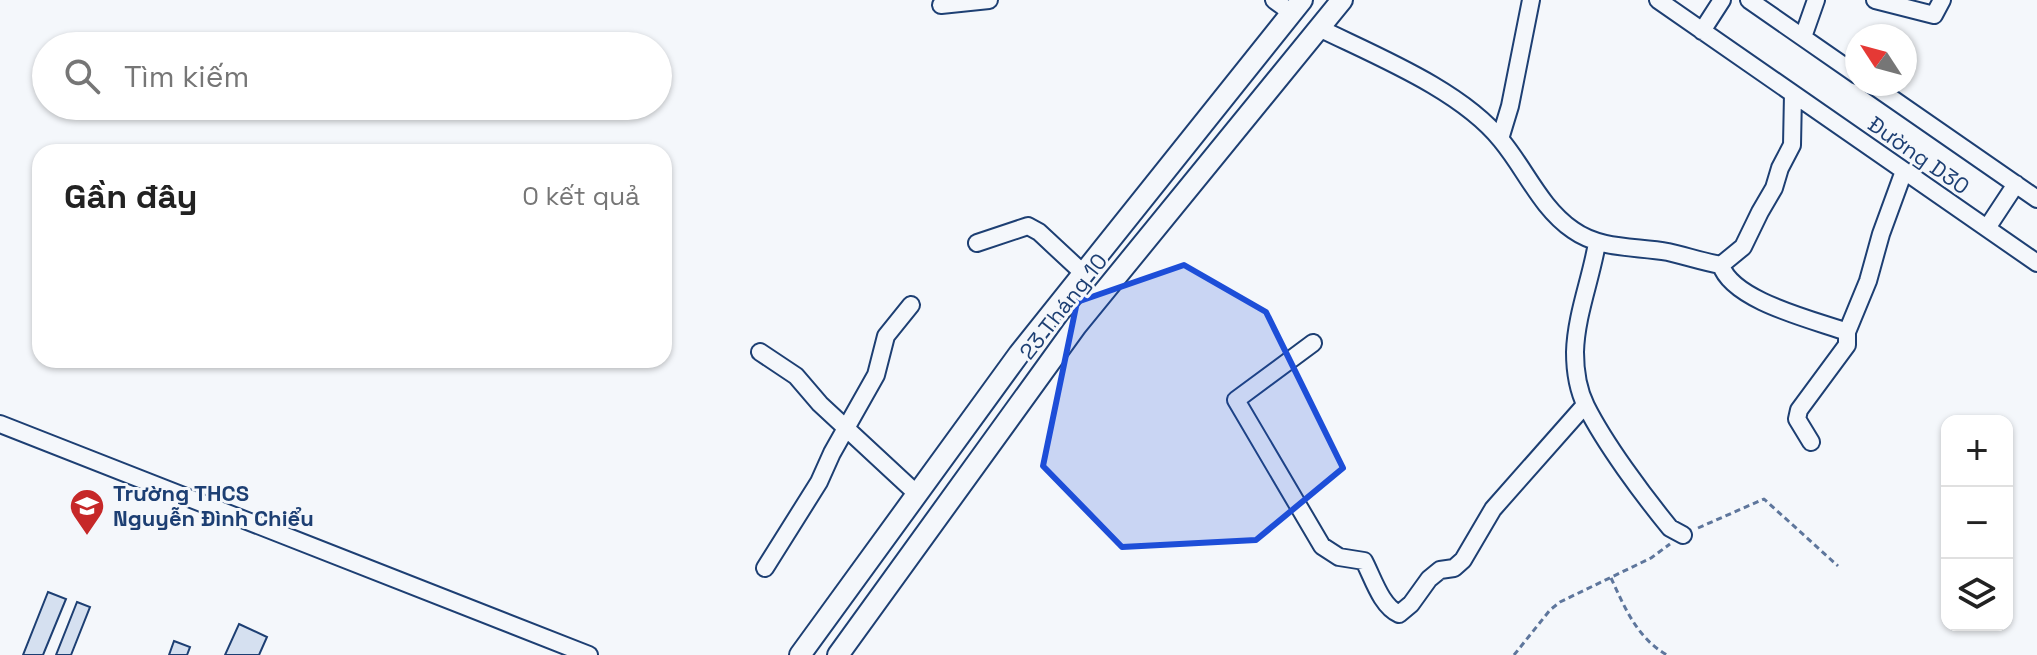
<!DOCTYPE html>
<html lang="vi">
<head>
<meta charset="utf-8">
<style>
  :root { --surface:#fff; --page:#f6f6f6; --text:#222; --muted:#767676; --line:#e0e0e0 }
  body { margin:0; font-family:"Space Grotesk",sans-serif; background:var(--page); color:var(--text) }
  .controls { position:absolute; right:24px; bottom:24px; display:grid; overflow:hidden; border-radius:16px; box-shadow:0 2px 6px #0004 }
  .controls button { width:72px; height:72px; display:grid; place-items:center; padding:0; border:0; border-bottom:2px solid var(--line); background:var(--surface); color:var(--text); font:40px sans-serif }
  .compass { position:absolute; left:1845px; top:24px; width:72px; height:72px; border-radius:50%; background:var(--surface); box-shadow:0 2px 6px #0004; rotate:306deg }
  .list { margin:0; padding:0; list-style:none }
  h2 { display:flex; justify-content:space-between; align-items:center; height:104px; margin:0; padding:0 32px; font-size:34px }
  h2 small { font-size:26px; font-weight:400; color:var(--muted) }
  .icon { flex:none; width:44px; height:44px; fill:none; stroke:currentColor; stroke-width:2; stroke-linecap:round; stroke-linejoin:round }
  .map { position:relative; flex:none; width:2037px; height:655px; overflow:hidden }
  .search { position:absolute; background:var(--surface); box-shadow:0 2px 6px #0004; left:32px; top:32px; width:640px; height:88px; display:flex; align-items:center; gap:20px; box-sizing:border-box; padding:0 28px; border-radius:44px; color:var(--muted); font-size:30px }
  .panel { position:absolute; background:var(--surface); box-shadow:0 2px 6px #0004; left:32px; top:144px; width:640px; height:224px; border-radius:24px }
  .map>svg:first-child { display:block }
  .building { fill:#d5e0f0; stroke:#1d3f73; stroke-width:2 }
  .lines { fill:none; stroke-linecap:round; stroke-linejoin:round }
  .minor-casing { stroke:#1d3f73; stroke-width:20 }
  .major-casing { stroke:#1d3f73; stroke-width:24 }
  .path { stroke:#5e769c; stroke-width:3; stroke-dasharray:6 4; stroke-linecap:butt }
  .minor { stroke:#f4f7fb; stroke-width:16 }
  .major { stroke:#f4f7fb; stroke-width:20 }
  .marked { fill:#1d4ed8; fill-opacity:0.2; stroke:#1d4ed8; stroke-width:6; stroke-linejoin:round }
  .labels { text-anchor:middle; dominant-baseline:central; stroke-width:6; stroke-linejoin:round; paint-order:stroke }
  .street-label { font-size:22px; fill:#1d3f73; stroke:#f4f7fb }
  .poi-label { font-size:22px; font-weight:bold; fill:#1d3f73; stroke:#f4f7fb; text-anchor:start }
</style>
</head>
<body>
<div class="map">
<svg width="2037" height="655" viewBox="0 0 2037 655">
  <rect width="100%" height="100%" fill="#f4f7fb"/>
  <path class="building" d="M48 592 66 599 43 655H23Z
    M77 602 90 607 71 655H56Z
    M239 624 267 637 259 655H225Z
    M174 641 190 647 187 655H169Z"/>
  <g class="lines">
    <g class="minor-casing">
      <path id="minor" d="M1274 0 1292 13
        M1658 0 2037 263
        M1749 0 1857 75
        M1875 0 1934 15 1942 0
        M941 5 989 0
        M1319 28C1376 56 1461 90 1501 140 1526 170 1540 207 1573 230 1601 250 1636 246 1668 252 1686 256 1703 262 1721 265L1743 247 1760 212 1774 188 1780 168 1792 145 1793 94
        M1702 31 1722 0
        M1803 37 1816 0
        M1871 84 2037 199
        M1500 139 1510 106 1531 0
        M1987 228 2016 184
        M977 243 1028 226 1039 232 1083 273
        M1597 243C1591 279 1576 315 1575 352 1575 369 1578 390 1586 406 1605 444 1643 495 1670 528L1683 535
        M1721 265C1732 301 1814 320 1847 332
        M1313 343 1236 400 1322 546 1339 557 1364 561C1373 578 1381 606 1399 614L1411 604 1429 579 1440 570 1454 568 1463 560 1493 509 1585 405
        M760 352 796 376 820 404 917 494
        M0 424 589 655
        M1811 442 1797 419 1799 410 1847 345V332L1868 281 1881 234 1904 171
        M765 568 819 482 832 453 876 375 886 336 911 305"/>
    </g>
    <g class="major-casing">
      <path id="major" d="M800 655 1019 354 1302 0
        M838 655 1076 326 1342 0"/>
    </g>
    <path class="path" d="M1698 528 1764 499 1838 566
      M1611 578C1625 608 1637 638 1667 655
      M1514 655 1550 610 1560 602 1651 558 1670 544"/>
    <use href="#minor" class="minor"/>
    <use href="#major" class="major"/>
  </g>
  <path class="marked" d="M1184 265 1266 312 1343 468 1256 540 1122 547 1043 466 1077 302Z"/>
  <defs>
    <g id="school-pin" transform="scale(1.8)"><path d="M0 17L-7.5 6A9.5 9.5 0 1 1 7.5 6Z" fill="#c62828" stroke="#f4f7fb"/><path d="M0-5L7-2L0 1L-7-2ZM-4 1L0 2.5L4 1V4Q0 6-4 4Z" fill="#fff"/></g>
  </defs>
  <g fill-rule="evenodd">
    <use href="#school-pin" x="87" y="506"/>
  </g>
  <g class="labels">
    <g class="street-label">
      <text transform="translate(1919 155) rotate(35)">Đường D30</text>
      <text transform="translate(1063 306) rotate(-52)">23 Tháng 10</text>
    </g>
    <g class="poi-label">
      <text x="113" y="493">Trường THCS<tspan x="113" dy="25">Nguyễn Đình Chiểu</tspan></text>
    </g>
  </g>
</svg>
<div class="controls">
<button>+</button>
<button>−</button>
<button><svg class="icon" aria-label="layers" viewBox="0 0 24 24"><path d="M12 4l9 5-9 5-9-5zM3 14l9 5 9-5"/></svg></button>
</div>
<svg class="compass" viewBox="-18 -18 36 36"><path d="M0-13l5 13h-10z" fill="#e53935"/><path d="M0 13l5-13h-10z" fill="#767676"/></svg>
<div class="search"><svg class="icon" aria-label="search" viewBox="0 0 24 24"><circle cx="10" cy="10" r="6"/><path d="M15 15l6 6"/></svg>Tìm kiếm</div>
<section class="panel">
<h2>Gần đây<small>0 kết quả</small></h2>
<ul class="list">
</ul>
</section>
</div>
</body>
</html>
